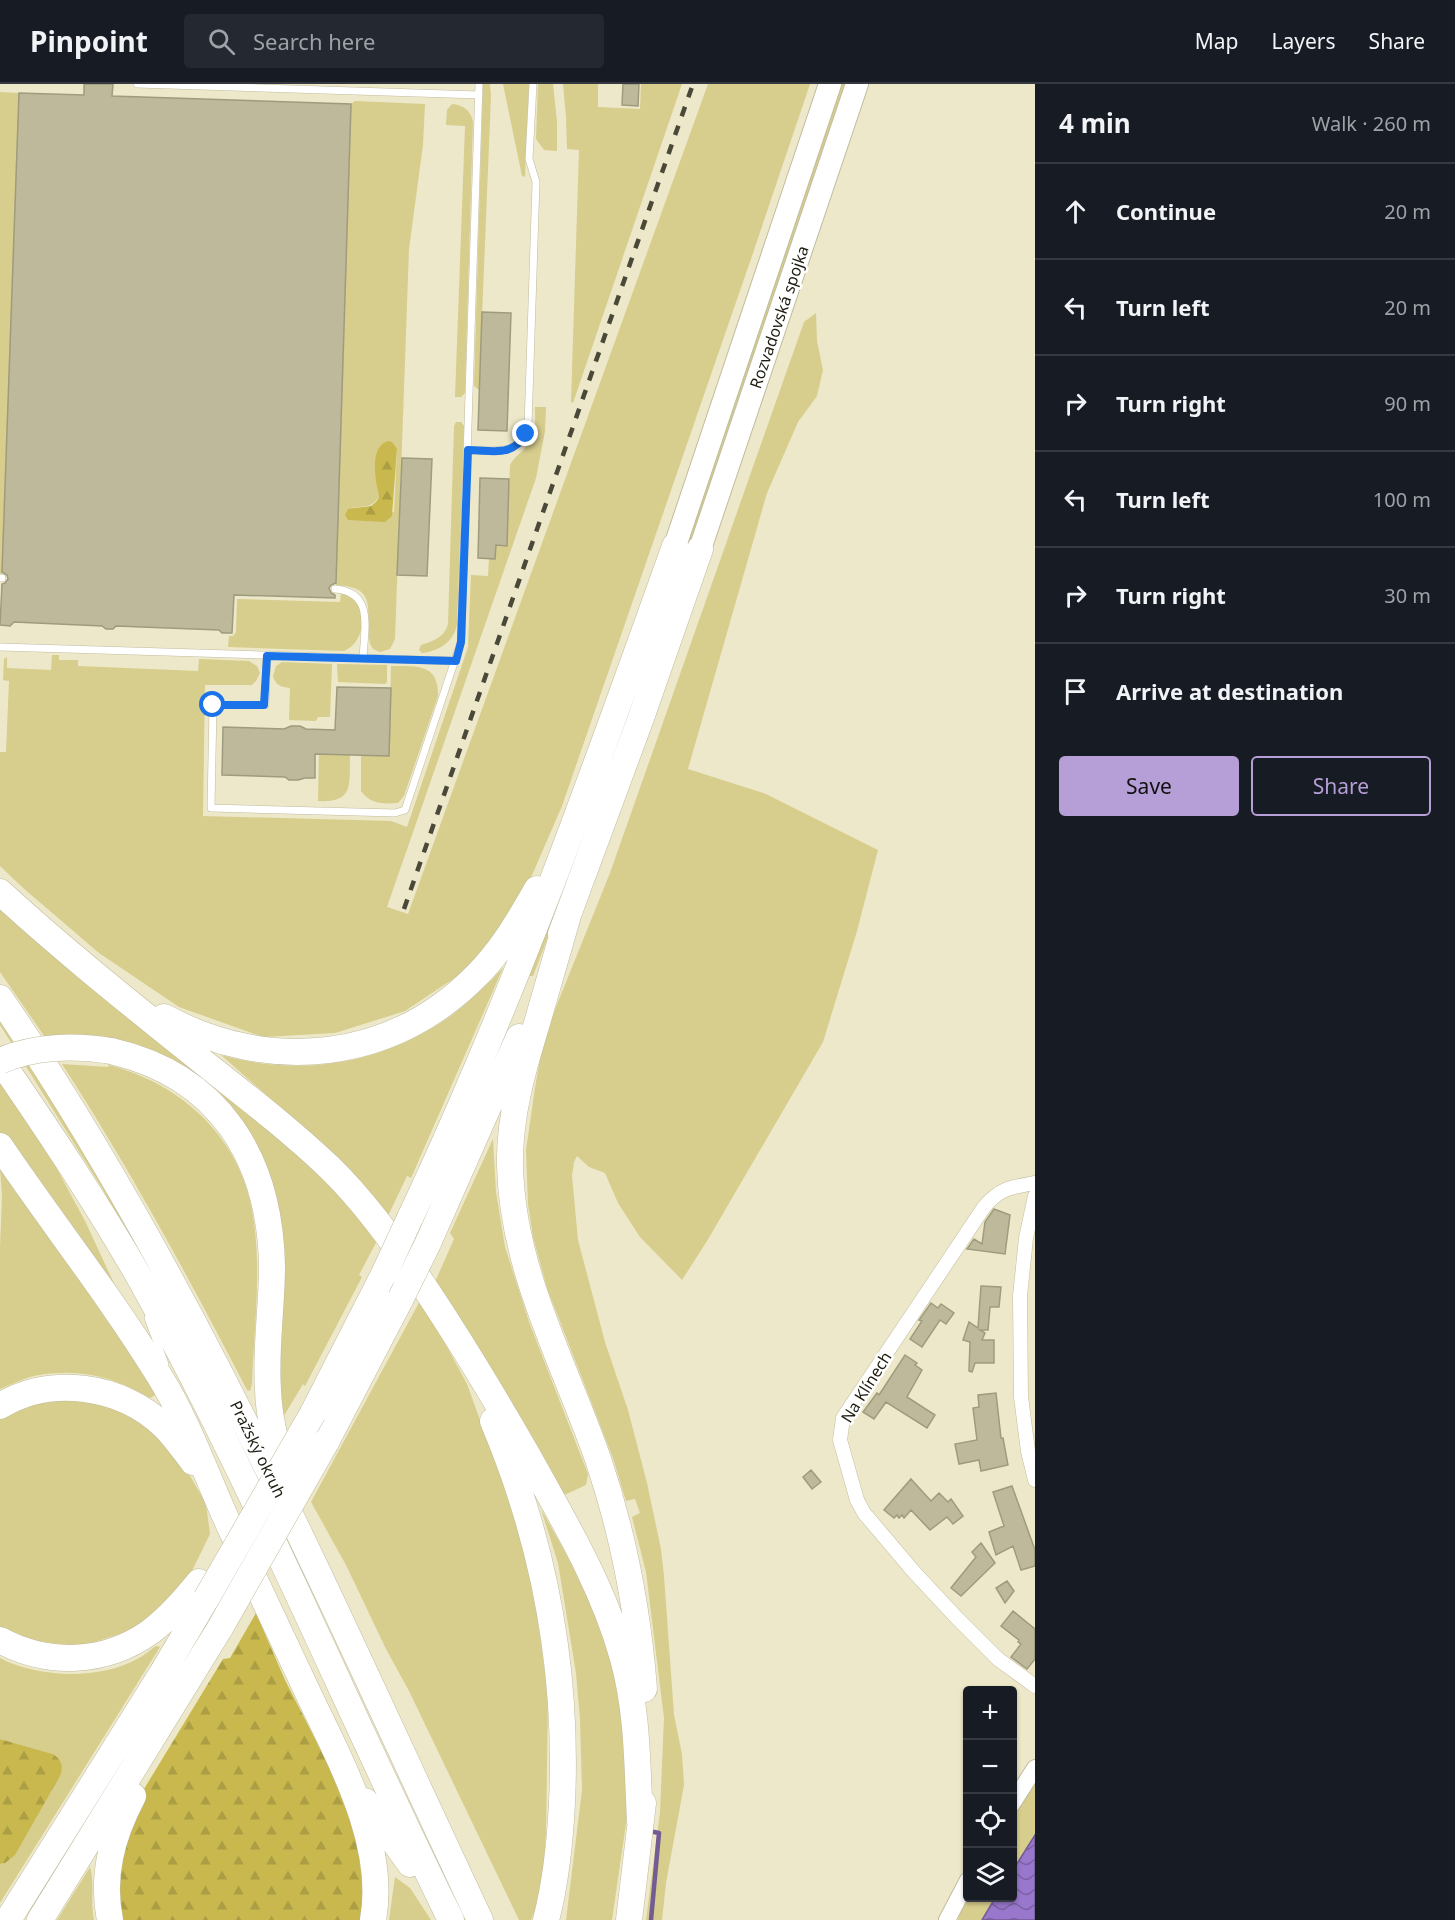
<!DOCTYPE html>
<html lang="en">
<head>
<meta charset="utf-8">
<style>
  :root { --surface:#171b24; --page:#242831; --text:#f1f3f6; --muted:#9ea1a6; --line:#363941; --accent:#b69ed6 }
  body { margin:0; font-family:"Noto Sans",sans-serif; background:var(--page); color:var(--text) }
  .controls { position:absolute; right:18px; bottom:18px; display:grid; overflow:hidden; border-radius:6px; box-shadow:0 2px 4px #0004 }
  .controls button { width:54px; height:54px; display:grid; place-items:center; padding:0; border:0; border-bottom:2px solid var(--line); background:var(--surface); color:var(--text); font:30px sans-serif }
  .stop { position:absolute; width:18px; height:18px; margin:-14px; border:4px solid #1a73e8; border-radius:50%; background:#fff }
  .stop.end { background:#1a73e8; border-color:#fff; box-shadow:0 2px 6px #0008 }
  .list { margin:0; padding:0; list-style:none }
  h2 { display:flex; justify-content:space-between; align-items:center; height:78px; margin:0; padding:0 24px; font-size:26px }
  h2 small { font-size:20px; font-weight:400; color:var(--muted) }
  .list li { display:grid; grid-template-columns:39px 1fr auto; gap:18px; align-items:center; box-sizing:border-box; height:96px; padding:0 24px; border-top:2px solid var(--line) }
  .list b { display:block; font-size:22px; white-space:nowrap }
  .list em { font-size:20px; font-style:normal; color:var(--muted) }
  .actions { display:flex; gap:12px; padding:18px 24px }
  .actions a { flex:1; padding:14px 0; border:2px solid var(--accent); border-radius:6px; text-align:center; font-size:21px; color:var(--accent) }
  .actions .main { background:var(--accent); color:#111 }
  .icon { flex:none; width:33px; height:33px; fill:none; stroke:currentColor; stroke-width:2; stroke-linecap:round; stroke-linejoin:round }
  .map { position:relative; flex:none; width:1035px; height:1836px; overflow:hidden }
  header { display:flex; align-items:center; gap:36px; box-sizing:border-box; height:84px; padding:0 30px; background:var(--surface); border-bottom:2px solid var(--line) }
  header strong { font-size:28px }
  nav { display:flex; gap:33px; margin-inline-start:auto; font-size:21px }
  .search { width:420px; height:54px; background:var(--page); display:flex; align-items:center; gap:15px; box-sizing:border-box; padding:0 21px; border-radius:6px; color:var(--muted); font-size:22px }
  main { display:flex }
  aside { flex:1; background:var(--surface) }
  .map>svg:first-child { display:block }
  .green { fill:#d7cd8d; fill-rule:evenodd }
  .forest { fill:url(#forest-firs) }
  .water { fill:url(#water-waves); stroke:#735c94; stroke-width:1.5 }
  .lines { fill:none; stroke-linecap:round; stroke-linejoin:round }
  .stream { stroke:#735c94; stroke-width:4.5 }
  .building { fill:#beb99b; stroke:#9f9b7d; stroke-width:1.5 }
  .service-casing { stroke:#c0bc9e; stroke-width:8 }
  .minor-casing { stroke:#c0bc9e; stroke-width:15 }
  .tertiary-casing { stroke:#c0bc9e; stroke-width:18 }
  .trunk-casing { stroke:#c0bc9e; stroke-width:24 }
  .motorway-casing { stroke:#c0bc9e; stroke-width:27 }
  .service { stroke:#fff; stroke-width:7 }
  .minor { stroke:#fff; stroke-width:14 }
  .tertiary { stroke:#fff; stroke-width:16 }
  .trunk { stroke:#fff; stroke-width:22 }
  .motorway { stroke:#fff; stroke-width:26 }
  .rail { stroke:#4a4838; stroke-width:4.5; stroke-dasharray:10 10; stroke-linecap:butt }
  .motorway-bridge-casing { stroke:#c0bc9e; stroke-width:27; stroke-linecap:butt }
  .motorway-bridge { stroke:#fff; stroke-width:26 }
  .route { stroke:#1a73e8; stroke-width:8 }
  .labels { text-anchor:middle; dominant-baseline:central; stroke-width:5; stroke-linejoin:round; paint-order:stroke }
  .street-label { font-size:16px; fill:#1e1c10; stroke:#fff }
</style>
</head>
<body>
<header>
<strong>Pinpoint</strong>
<div class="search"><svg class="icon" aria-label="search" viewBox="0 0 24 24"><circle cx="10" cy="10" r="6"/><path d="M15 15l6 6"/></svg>Search here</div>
<nav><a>Map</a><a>Layers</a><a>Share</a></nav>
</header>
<main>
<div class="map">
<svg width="1035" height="1836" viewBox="0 0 1035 1836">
  <defs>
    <pattern id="forest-firs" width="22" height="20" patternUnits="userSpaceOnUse" patternTransform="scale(1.5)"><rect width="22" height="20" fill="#c8b84e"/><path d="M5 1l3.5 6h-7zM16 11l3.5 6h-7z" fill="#ab9e43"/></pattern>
    <pattern id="water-waves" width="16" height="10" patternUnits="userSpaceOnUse" patternTransform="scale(1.5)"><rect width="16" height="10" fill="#9877cc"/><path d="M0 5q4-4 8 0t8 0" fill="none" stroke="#7b61a4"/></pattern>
  </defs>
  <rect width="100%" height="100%" fill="#ede8c9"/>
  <path class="green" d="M483 0H490L491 12 479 306 474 302Z
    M503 0H529L525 93 522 92Z
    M538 0H553L557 38V67L544 66 536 55Z
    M563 0H598V23L640 25 641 0H682L573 319 571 318 579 66 567 65 566 33Z
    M708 0H810L753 169 562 722 523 812 468 885 405 927 335 949 263 953 179 923 99 869 22 803 0 782V668H6L9 597 3 596 4 575 7 573V584L51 586 52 571H59V576H78V582L198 587 199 575 249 577 257 582 260 589 256 597 252 601H205L203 732 391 737 407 743 468 563 471 491 488 492 489 475H495L496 461H507L510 381C514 373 521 369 527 362 537 351 535 337 535 323H546L545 347 536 394 387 823 408 830Z
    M840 0H847L675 507 670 505Z
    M0 8 19 9 2 490H0Z
    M355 17 425 20 423 61 409 165 395 555 390 565 380 568 373 565 370 560C364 529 381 503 336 501L351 20ZM397 365 394 428 352 423C366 423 376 423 380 408L377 403Z
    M452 20C464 21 471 27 473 38L465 309 461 313H455L465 42 446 41 447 26Z
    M816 229 817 257 823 286 817 312 798 338 767 409 688 685 766 710 878 766 857 847 823 958 707 1157 682 1196 640 1153 618 1119 605 1089 589 1083 577 1072 574 1078 572 1092 578 1156 605 1258 628 1326 647 1399 661 1465 664 1492 674 1631 682 1670 684 1701 666 1799 662 1836H646L660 1728 664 1634 646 1488 632 1433 640 1429 635 1415 626 1417 613 1374 547 1204 533 1153 528 1120 526 1066 535 1004 542 964 554 928 610 789 804 238Z
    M456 338H461L464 342 457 540C454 558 439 567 422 569L419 566 421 561C433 557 444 554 448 540L454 342Z
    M341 510C369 514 368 558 344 567L228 563 229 552H233L236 548 237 515 340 518Z
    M282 578 332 580 330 633H318L316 637 289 636 290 604C281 603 275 601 273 592L276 582Z
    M337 580 387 581V598L385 600 338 598Z
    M391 582C416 582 439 579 438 612L404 712 398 719C383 720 370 720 361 707V671L389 672Z
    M319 663 350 671C349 700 355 719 318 717Z
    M582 749 587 752 533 892H528Z
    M0 821 294 1060 379 1153 359 1191 362 1193 305 1302 303 1300 282 1335 272 1303 274 1121 191 995 47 956 0 888Z
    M503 884 411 1094 407 1092 387 1134 329 1067 221 971C240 976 259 980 279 981 340 986 404 966 452 931 471 917 487 900 503 884Z
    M0 932 108 1101 234 1340 229 1341 102 1104 0 941Z
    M62 980 108 983 109 981C178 999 236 1049 251 1121 263 1178 254 1243 252 1300L250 1307 247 1306C189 1194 130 1085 62 980Z
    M0 997 57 1085 85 1137 118 1208 0 1053Z
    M493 1055 496 1108 505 1163 529 1238 588 1390 586 1401 560 1413 435 1198 454 1155 450 1149Z
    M0 1084 68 1177 157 1310 150 1314C114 1293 82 1284 39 1291 26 1293 13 1300 0 1305V1163L2 1113Z
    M421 1215 467 1300 520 1447 535 1515 548 1612 546 1749 542 1810 531 1836H519L409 1607 386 1565 346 1481 311 1418Z
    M71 1310 136 1329 180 1374 206 1420 210 1450 190 1491 143 1542 86 1561H35L0 1545V1329Z
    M541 1425 579 1493 616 1579 629 1719 612 1836H566L582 1706 580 1635 576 1589 558 1479Z
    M156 1562 160 1563 0 1819V1780L5 1779 53 1670 0 1655V1574C37 1594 100 1596 137 1575 144 1572 150 1566 156 1562Z
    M1035 1697V1750L1013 1786V1735Z
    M90 1783C95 1799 90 1818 94 1836H57Z
    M395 1793 410 1804 431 1836H389Z
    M968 1814H995L982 1836H958L963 1821Z"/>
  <path class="forest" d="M388 357 392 358 397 365 392 432 385 438 348 436 345 431 348 425 371 422C384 413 377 409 376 396 374 384 373 361 388 357Z
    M256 1529 285 1596 335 1694 368 1766 363 1836H118L115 1819 129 1740 144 1705 223 1575 230 1574Z
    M0 1655 53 1670C61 1676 63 1680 61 1690L15 1771 5 1779 0 1780Z"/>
  <path class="water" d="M1035 1751V1836H982L995 1814H1012L1013 1786Z"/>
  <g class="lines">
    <path class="stream" d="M649 1747 659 1749 651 1836"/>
  </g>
  <path class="building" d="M84 0H113L112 12 351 20 336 499 331 501 329 504 331 509 335 511V514L234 511 232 549H222L219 546 116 542 113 545H106L102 542 14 538 10 542 0 541 2 500 5 499 8 495 7 491 2 488 19 9 84 11Z
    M623 0H639L638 22 622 21Z
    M482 228 511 229 507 347 478 346Z
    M402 374 432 375 427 492 397 491Z
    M480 394 509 395 507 462 496 461 495 475 478 474Z
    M337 603 391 604 389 672 315 670V694H305L298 696H289L285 693 222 691 223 643 284 645 291 642H300L306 645 335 646Z
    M994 1125 1010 1131 1005 1170 967 1165 974 1155 982 1160 985 1138Z
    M981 1202 1001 1203 999 1223H990L988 1246H980L985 1249 982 1256H994V1279H975L972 1288 969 1287 970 1258 963 1256 969 1238 978 1244Z
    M931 1219 938 1224 941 1220 954 1229 946 1240 940 1236 922 1263 910 1255 922 1237 919 1236Z
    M905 1271 917 1279 915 1281 922 1286 907 1313 935 1331 927 1344 886 1318 874 1335 863 1328 877 1309 879 1311Z
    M996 1309 1001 1354H1003L1008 1381 981 1387 979 1376 959 1380 955 1360 977 1356 973 1324 979 1323 978 1311Z
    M811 1386 821 1398 812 1405 803 1393Z
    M911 1395 931 1417 939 1409 948 1418 951 1415 963 1432 953 1440 947 1433 930 1446 911 1426 904 1434 902 1431 899 1434 897 1431 894 1434 884 1426Z
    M1012 1402 1035 1466V1482L1021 1486 1013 1462 996 1471 989 1448 1004 1442 993 1408Z
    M981 1459 995 1479 961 1512 951 1504 976 1473 972 1468Z
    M1007 1497 1014 1507 1005 1519 996 1504Z
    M1013 1527 1035 1545V1575L1027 1585 1011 1573 1021 1560 1018 1558 1019 1556 1001 1542Z"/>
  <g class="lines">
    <g class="service-casing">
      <path id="service" d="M137 0 479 11
        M468 366C495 366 518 374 528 342L536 98 529 75 533 0
        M0 494H2
        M335 505C375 508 364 546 363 575
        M0 563 456 577
        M267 572 265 621H213L211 724 395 729 405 726 461 558 479 0
        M148 1234 165 1280"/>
    </g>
    <g class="minor-casing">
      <path id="minor" d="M1035 1099C1011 1103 1000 1104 984 1123L843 1334 840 1356 857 1416 864 1429 914 1488 956 1533 998 1575 1035 1602
        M1035 1112 1026 1154 1020 1212 1021 1313 1028 1367 1035 1396"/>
    </g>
    <g class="tertiary-casing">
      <path id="tertiary" d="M1012 1720 1035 1684
        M947 1836 968 1796"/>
    </g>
    <g class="trunk-casing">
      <path id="trunk" d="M675 462 830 0
        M700 465 857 0"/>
    </g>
    <g class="motorway-casing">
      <path id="motorway" d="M0 808C63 866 131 920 198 974 242 1009 288 1044 329 1083 363 1116 390 1154 417 1192 457 1251 493 1311 528 1372 564 1437 603 1502 623 1574 638 1629 637 1680 640 1737
        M567 835C557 870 547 904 537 939 523 985 509 1033 510 1081 512 1186 564 1278 598 1375 623 1449 638 1527 644 1605
        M561 850 641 634 700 465
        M0 914C196 1201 332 1522 480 1836
        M164 933C269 990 392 978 477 891 502 866 520 835 537 805
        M111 967C220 992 270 1075 272 1182 272 1224 265 1265 268 1306 269 1337 278 1366 286 1395
        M0 976C50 1049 99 1122 142 1198 257 1405 346 1624 451 1836
        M0 1062C52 1139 111 1213 160 1293 189 1340 206 1391 229 1441 255 1497 282 1553 308 1609 340 1677 387 1759 373 1836
        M410 1134C513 916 594 689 675 462
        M428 1159 519 953
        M0 1322C51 1291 121 1301 164 1342 175 1353 184 1366 193 1378
        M313 1329 384 1190
        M493 1337C544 1458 568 1588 562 1719 560 1758 556 1798 546 1836
        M326 1358 401 1214
        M0 1556C48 1582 105 1580 150 1548 169 1534 184 1516 199 1498
        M365 1717 410 1780
        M8 1836 161 1591 206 1515
        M40 1836 220 1544
        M110 1836C101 1792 112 1752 133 1712
        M629 1836 643 1719"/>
    </g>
    <use href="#service" class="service"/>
    <use href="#minor" class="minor"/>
    <use href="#tertiary" class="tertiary"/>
    <use href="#trunk" class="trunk"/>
    <use href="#motorway" class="motorway"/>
    <path class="rail" d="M404 825 693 0"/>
    <g class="motorway-bridge-casing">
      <path id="motorway-bridge" d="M0 977C34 962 75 961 111 967
        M384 1190 410 1134
        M401 1214 428 1159
        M206 1515 313 1329
        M220 1544 326 1358"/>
    </g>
    <use href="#motorway-bridge" class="motorway-bridge"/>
  </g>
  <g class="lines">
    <path class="route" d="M213 621H264L267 572 456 577 461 558 468 366C493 366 511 374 526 350"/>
  </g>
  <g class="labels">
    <g class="street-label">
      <text transform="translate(779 233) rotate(-71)">Rozvadovská spojka</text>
      <text transform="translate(866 1303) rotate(-58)">Na Klínech</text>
      <text transform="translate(258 1365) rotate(64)">Pražský okruh</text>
    </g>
  </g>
</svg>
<div class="controls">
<button>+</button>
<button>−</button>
<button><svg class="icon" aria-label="locate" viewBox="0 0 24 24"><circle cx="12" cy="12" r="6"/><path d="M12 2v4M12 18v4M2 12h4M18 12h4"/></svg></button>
<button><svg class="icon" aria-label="layers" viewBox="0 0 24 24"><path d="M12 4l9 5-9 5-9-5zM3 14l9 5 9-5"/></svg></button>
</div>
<div class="stop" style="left:213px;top:621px"></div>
<div class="stop end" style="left:526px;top:350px"></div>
</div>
<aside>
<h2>4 min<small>Walk · 260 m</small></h2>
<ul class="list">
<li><svg class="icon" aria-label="ahead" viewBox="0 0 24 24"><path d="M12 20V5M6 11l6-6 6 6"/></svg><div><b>Continue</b></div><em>20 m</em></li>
<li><svg class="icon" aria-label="left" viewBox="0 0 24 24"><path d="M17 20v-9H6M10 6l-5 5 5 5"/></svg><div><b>Turn left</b></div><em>20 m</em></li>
<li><svg class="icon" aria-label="right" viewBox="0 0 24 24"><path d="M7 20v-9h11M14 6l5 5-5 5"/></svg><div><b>Turn right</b></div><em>90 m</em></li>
<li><svg class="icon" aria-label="left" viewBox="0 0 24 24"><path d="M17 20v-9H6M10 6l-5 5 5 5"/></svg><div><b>Turn left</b></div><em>100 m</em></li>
<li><svg class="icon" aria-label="right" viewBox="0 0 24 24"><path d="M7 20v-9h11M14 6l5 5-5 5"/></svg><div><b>Turn right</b></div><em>30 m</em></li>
<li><svg class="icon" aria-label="arrive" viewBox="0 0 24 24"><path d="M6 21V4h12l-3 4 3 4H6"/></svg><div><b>Arrive at destination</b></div></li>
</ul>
<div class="actions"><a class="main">Save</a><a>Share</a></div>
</aside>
</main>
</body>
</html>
